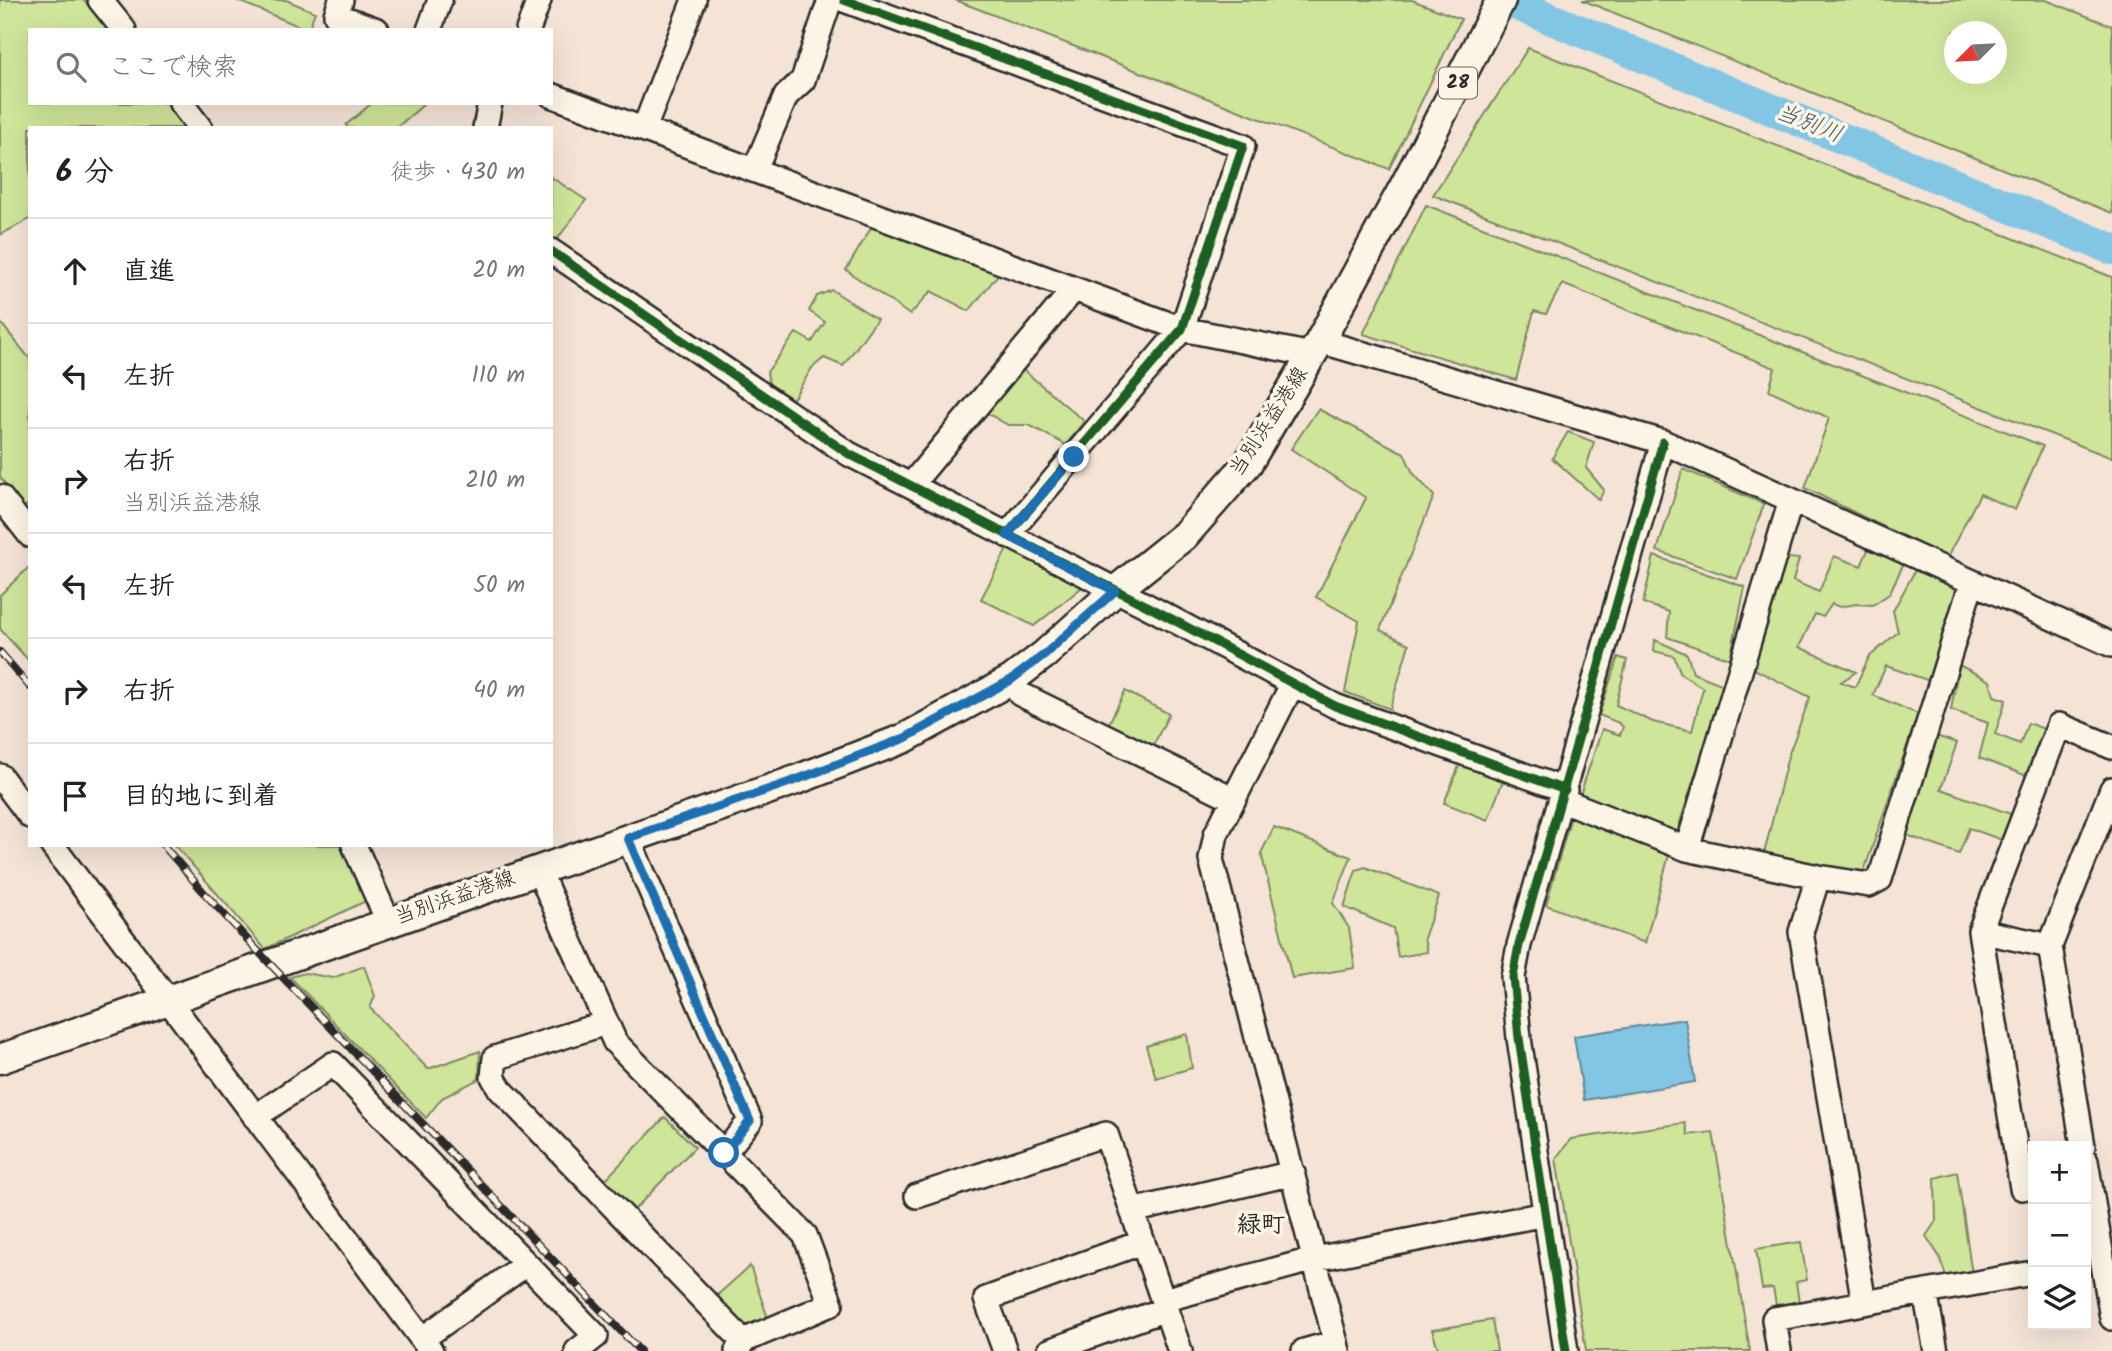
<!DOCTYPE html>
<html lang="ja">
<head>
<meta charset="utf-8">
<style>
  :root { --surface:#fff; --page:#f6f6f6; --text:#222; --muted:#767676; --line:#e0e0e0 }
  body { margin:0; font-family:Kalam,"Klee One",sans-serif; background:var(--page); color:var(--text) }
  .controls { position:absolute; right:21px; bottom:21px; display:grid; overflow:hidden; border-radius:0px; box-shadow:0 7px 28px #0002 }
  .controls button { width:63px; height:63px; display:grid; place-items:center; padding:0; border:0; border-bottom:2px solid var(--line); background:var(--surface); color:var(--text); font:35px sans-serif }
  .compass { position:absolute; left:1944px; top:21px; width:63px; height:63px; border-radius:50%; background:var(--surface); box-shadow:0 7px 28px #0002; rotate:246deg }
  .stop { position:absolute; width:21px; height:21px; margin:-16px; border:5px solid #1f6fb2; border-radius:50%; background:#fff }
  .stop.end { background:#1f6fb2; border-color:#fff; box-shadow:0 2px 7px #0008 }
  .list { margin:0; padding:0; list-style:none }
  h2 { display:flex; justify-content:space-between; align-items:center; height:91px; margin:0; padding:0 28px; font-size:30px }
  h2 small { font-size:23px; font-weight:400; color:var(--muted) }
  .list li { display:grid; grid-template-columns:46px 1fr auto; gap:21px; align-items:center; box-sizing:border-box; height:105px; padding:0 28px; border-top:2px solid var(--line) }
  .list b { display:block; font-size:26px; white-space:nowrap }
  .list p { margin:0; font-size:23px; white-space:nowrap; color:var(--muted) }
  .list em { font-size:23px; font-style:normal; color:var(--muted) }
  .icon { flex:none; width:38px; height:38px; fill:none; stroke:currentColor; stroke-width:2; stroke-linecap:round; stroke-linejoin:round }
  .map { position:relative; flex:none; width:2112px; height:1351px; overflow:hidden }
  .search { position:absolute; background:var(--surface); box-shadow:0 7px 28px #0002; left:28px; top:28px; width:525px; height:77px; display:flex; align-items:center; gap:18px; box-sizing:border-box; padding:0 24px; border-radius:0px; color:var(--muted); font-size:26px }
  .panel { position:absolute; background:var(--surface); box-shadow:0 7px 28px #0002; left:28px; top:126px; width:525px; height:721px; border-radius:0px }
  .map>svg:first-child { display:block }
  .green { fill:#cfe59a; stroke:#7d8862; stroke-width:2; fill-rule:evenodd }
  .water { fill:#83c6e4; stroke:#60889a; stroke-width:2 }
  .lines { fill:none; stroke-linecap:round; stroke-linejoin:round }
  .river { stroke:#83c6e4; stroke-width:32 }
  .minor-casing { stroke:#2b2b2b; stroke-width:28 }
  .major-casing { stroke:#2b2b2b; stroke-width:33 }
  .minor { stroke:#fcf5e5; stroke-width:23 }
  .major { stroke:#fcf5e5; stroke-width:28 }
  .rail-casing { stroke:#2b2b2b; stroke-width:8 }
  .rail { stroke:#fcf5e5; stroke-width:5; stroke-dasharray:16; stroke-linecap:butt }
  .cycleway-casing { stroke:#fcf5e5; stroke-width:13 }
  .cycleway { stroke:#1b5e20; stroke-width:9 }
  .route { stroke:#1f6fb2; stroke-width:9 }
  .labels { text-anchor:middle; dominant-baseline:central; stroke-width:7; stroke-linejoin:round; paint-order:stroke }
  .shield { fill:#fcf5e5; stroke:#6a6863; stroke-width:2 }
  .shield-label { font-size:19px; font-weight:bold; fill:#2b2b2b }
  .street-label { font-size:21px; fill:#2b2b2b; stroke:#fcf5e5 }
  .water-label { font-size:23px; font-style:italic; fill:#455a62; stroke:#fcf5e5 }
  .quarter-label { font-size:24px; font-weight:bold; fill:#2b2b2b; stroke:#fcf5e5 }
</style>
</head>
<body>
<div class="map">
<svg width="2112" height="1351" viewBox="0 0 2112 1351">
  <rect width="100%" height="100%" fill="#f5e4d6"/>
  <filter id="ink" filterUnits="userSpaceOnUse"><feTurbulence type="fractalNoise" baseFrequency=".0143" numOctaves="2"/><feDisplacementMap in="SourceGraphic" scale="14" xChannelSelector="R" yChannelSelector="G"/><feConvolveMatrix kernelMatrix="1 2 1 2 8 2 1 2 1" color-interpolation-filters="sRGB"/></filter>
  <g filter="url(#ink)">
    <path class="green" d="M0 0H84L108 30H30V103H166L186 128H30V219L0 235Z
      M236 0H286L315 12 308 30Z
      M955 0H1412L1461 19 1389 169Z
      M1582 0H2046L2112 26V213ZM1954 32H1996V74H1954Z
      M1528 48 2112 277V458L1433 195Z
      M372 103H420L423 105 396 128H348L346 125Z
      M551 177 586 200 556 241 551 238Z
      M1426 205 2043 446 2015 510 1980 494 1947 558 1805 488 1829 418 1769 390 1775 368 1562 284 1546 314 1534 311 1516 380 1363 334Z
      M874 223 1000 272 969 311 931 291 910 315 846 270Z
      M832 290 877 319 843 366 824 358 812 368 793 399 769 384 767 372 796 333 812 342 825 322 809 311 817 296Z
      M0 322 30 359V503L23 508 0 477Z
      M1021 368 1084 421 1066 445 1029 425H1008L985 412Z
      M1318 409 1404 453 1413 473 1434 496 1380 630 1409 644 1390 709 1345 692 1359 621 1316 597 1366 498 1291 449Z
      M1568 432 1594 442 1586 468 1604 490 1599 500 1552 458Z
      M1683 469 1764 504 1737 579 1657 551Z
      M1870 545 1906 559 1889 594 1873 605 1856 604 1840 607 1832 604 1823 617 1815 614 1799 647 1856 672 1841 682 1855 687 1869 657 1898 632 1893 611 1918 565 1962 586 1930 681 1886 666 1873 695 1918 714 1863 874 1764 854 1788 756 1810 697 1750 667 1781 557 1799 559 1793 581 1819 592 1834 556 1861 566Z
      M1007 549 1086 584 1034 626 981 599Z
      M1654 556 1745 587 1730 659 1667 637 1669 612 1643 603Z
      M30 566V662L0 629V595Z
      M1655 640 1687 654 1693 673 1724 685 1675 838 1579 798 1602 729 1620 735 1623 727 1619 723 1599 715 1618 657 1627 660 1616 705 1653 722 1692 731 1703 688 1681 674 1674 656 1654 651Z
      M1959 665 1990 681 1994 696 2006 700 1995 734 2020 744 2028 723 2047 730 2027 776 1979 758 1988 723 1951 710Z
      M1125 691 1169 714 1151 750 1107 727Z
      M1933 735 1957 743 1941 789 2011 814 2002 840 1969 828 1959 854 1898 832Z
      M1461 761 1504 778 1488 820 1444 803Z
      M1571 816 1669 855 1645 943 1546 905Z
      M1274 827 1351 857 1333 903 1349 928 1355 968 1292 978 1261 853Z
      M175 845H346L370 899 265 949Z
      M1365 867 1439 896 1424 938 1427 952 1398 957 1393 928 1344 907 1356 870Z
      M364 966 375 996 370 1008 428 1069 480 1051 479 1079 442 1098 426 1118 290 977 305 973 333 978Z
      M1187 1034 1192 1068 1156 1078 1146 1046Z
      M665 1117 695 1147 634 1210 604 1181Z
      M1685 1123 1688 1135 1713 1132 1750 1351H1586L1556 1158 1571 1139Z
      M1957 1172 1972 1274 1947 1279 1939 1256 1926 1236 1936 1221 1935 1178Z
      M1801 1242 1807 1280 1796 1282 1799 1302 1776 1305 1773 1288 1762 1289 1756 1249Z
      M750 1266 769 1321 748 1331 714 1298Z
      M1492 1320 1497 1351H1439L1432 1330Z"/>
    <path class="water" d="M1685 1019 1695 1082 1584 1100 1574 1036Z"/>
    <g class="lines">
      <path class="river" d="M1505 0 2112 249"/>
      <g class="minor-casing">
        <path id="minor" d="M100 0 124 30
          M341 0 336 15 377 30
          M844 0 1243 146 1182 329 1007 535
          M429 30 440 0
          M528 30 539 0
          M551 95 1182 329 1312 355
          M181 103 200 128
          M485 128 490 103
          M644 129 694 0
          M755 169 786 96 803 80 830 0
          M551 251 849 454 1155 610 1335 706 1565 790
          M1320 341 1663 442 2112 645
          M911 485 1074 289
          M0 497 30 535
          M1011 680 1020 694 1234 799
          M1293 683 1216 834 1211 859 1338 1351
          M0 776 30 816
          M1562 800 1687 849 1818 877 1869 885 1880 879 1972 582
          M628 838 750 1121 724 1153
          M52 845 431 1351
          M354 845 388 921
          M1687 849 1791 500
          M538 869 615 1042 805 1235 831 1304 743 1341 737 1351
          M1818 877 1801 932 1864 1303
          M1980 931 2050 946
          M606 1023 495 1058 493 1077 500 1089 743 1341
          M255 1117 333 1064 596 1336 577 1351
          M2083 1146 2050 946 2112 789
          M2086 1161 2112 1318
          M2033 1186 2022 1188 1980 931 2059 725 2112 747
          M917 1196 1106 1134 1180 1351
          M1132 1211 1293 1173
          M1925 1292 1936 1351
          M1163 1300 1315 1259 1545 1214
          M422 1339 526 1264
          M1005 1351 986 1299 1143 1242
          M1049 1351 1166 1309
          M1304 1351 1336 1342
          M1566 1351 1519 1038 1513 977 1519 945 1663 442
          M1779 1351 1774 1319 2033 1273"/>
      </g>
      <g class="major-casing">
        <path id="major" d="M0 1059 796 780 905 738 1011 680 1045 654 1115 591 1185 535 1248 463 1320 341 1406 183 1501 0"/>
      </g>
      <use href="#minor" class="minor"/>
      <use href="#major" class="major"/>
      <g class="rail-casing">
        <path id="rail" d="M0 652 30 687
          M163 845 207 896 271 965 640 1351"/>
      </g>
      <use href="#rail" class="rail"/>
      <g class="cycleway-casing">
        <path id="cycleway" d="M844 0 1243 146 1182 329 1007 535
          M551 251 849 454 1155 610 1335 706 1565 790
          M1566 1351 1519 1038 1513 977 1519 945 1663 442"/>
      </g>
      <use href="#cycleway" class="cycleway"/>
    </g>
  </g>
  <g class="lines" filter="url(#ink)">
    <path class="route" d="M724 1153 750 1121 628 838 796 780 905 738 1011 680 1045 654 1115 591 1007 535 1074 457"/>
  </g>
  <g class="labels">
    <rect class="shield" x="1439" y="67.5" width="38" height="31" rx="5"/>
    <g class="shield-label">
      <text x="1458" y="83">28</text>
    </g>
    <g class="street-label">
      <text transform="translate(1269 422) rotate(-57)">当別浜益港線</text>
      <text transform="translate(455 898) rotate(-19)">当別浜益港線</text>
    </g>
    <g class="water-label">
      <text transform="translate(1809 124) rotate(22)">当別川</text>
    </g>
    <g class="quarter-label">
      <text x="1261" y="1225">緑町</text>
    </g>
  </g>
</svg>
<div class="controls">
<button>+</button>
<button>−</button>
<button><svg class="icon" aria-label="layers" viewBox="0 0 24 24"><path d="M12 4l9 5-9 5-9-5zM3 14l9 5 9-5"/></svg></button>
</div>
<svg class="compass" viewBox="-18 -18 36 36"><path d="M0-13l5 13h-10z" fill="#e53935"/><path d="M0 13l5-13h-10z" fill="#767676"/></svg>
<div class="stop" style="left:724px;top:1153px"></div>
<div class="stop end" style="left:1074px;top:457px"></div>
<div class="search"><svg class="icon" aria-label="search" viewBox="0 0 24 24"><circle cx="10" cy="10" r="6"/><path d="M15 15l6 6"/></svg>ここで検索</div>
<section class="panel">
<h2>6 分<small>徒歩 · 430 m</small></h2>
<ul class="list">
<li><svg class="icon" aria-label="ahead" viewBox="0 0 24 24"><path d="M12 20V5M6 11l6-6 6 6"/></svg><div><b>直進</b></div><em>20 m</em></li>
<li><svg class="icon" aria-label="left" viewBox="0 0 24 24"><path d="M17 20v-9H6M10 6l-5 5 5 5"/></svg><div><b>左折</b></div><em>110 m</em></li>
<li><svg class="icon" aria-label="right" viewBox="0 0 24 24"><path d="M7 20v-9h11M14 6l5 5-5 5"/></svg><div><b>右折</b><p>当別浜益港線</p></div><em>210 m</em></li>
<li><svg class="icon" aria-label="left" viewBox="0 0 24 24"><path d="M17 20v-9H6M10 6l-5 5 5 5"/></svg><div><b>左折</b></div><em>50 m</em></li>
<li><svg class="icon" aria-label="right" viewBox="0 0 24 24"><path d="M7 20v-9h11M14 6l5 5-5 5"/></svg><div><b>右折</b></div><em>40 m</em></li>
<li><svg class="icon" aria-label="arrive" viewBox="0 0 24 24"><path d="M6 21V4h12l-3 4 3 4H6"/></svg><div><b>目的地に到着</b></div></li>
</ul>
</section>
</div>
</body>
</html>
